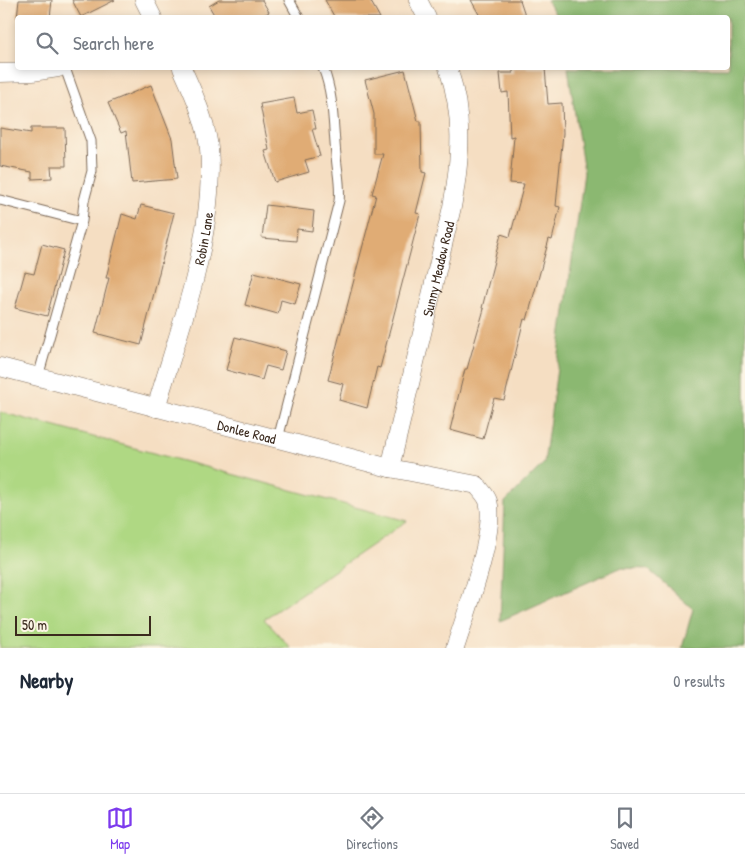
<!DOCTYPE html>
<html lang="en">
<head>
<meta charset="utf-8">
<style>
  :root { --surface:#fff; --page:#f6f6f7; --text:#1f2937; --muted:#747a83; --line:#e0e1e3; --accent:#7c3aed }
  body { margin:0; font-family:"Patrick Hand",sans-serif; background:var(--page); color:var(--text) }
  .scale { position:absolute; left:15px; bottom:12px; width:136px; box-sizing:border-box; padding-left:5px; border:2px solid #3b2a1e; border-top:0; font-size:14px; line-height:18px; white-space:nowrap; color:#3b2a1e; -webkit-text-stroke:4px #fcf5e5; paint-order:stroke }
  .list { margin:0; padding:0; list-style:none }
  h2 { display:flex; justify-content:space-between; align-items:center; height:65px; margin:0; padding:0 20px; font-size:21px }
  h2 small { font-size:16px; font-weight:400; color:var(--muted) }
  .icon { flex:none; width:28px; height:28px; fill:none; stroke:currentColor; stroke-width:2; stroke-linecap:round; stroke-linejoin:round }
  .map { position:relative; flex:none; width:745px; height:648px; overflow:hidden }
  .search { position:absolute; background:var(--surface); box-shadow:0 2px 8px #0003; left:15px; right:15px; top:15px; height:55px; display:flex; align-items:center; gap:12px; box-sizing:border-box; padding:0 18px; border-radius:5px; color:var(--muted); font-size:19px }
  .sheet { height:145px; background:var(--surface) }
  nav { display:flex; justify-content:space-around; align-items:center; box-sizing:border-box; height:70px; border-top:1px solid var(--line); background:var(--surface); font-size:14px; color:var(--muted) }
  nav a { display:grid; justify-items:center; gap:2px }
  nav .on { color:var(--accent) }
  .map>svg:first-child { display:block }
  .green { fill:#afd883; stroke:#758150 }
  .forest { fill:#8bb871; stroke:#637148 }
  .building { fill:#e0ac74 }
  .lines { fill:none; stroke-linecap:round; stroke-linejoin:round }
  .service-casing { stroke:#7c6957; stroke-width:11 }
  .minor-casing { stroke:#7c6957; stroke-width:19 }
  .service { stroke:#fff; stroke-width:9 }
  .minor { stroke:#fff; stroke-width:18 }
  .labels { text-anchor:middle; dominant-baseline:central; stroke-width:4; stroke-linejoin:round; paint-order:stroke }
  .street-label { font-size:14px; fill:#3b2a1e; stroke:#fcf5e5 }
</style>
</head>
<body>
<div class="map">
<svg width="745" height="648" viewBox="0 0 745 648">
  <rect width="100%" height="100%" fill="#fcf5e5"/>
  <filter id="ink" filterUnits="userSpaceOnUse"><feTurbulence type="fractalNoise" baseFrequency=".02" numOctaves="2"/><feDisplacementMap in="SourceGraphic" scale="10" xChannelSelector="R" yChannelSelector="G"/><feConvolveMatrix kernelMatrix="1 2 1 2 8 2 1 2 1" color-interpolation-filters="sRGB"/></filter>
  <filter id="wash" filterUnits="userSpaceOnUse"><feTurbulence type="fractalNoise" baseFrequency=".0096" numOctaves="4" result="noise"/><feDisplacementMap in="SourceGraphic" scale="20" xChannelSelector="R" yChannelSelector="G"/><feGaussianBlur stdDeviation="1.12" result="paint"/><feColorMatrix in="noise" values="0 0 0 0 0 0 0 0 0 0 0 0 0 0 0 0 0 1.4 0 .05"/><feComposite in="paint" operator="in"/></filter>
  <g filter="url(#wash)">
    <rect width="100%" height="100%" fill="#f5dec2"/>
    <path class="green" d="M0 412 407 521 264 619 291 648H0Z"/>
    <path class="forest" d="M547 0H745V648H682L693 609 648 569 620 568 500 621 505 502 544 463 584 173 568 68H728V18L557 17Z"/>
    <g id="blocks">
      <path class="building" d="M19 0H52L50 18H17Z
        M72 0H115L81 17Z
        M219 0H262L269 12 259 18H216L209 6Z
        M325 0H370L380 18H335Z
        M471 0H520L526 18H481Z
        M513 68H545L548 104 562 103 563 133 556 206 560 207 552 240 549 239 527 320 524 319 504 400 494 398 483 439 450 430 465 369H467L484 309 482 308 501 234 510 237 524 184 510 183 514 136 510 137 508 92 502 93 500 73H513Z
        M405 70 418 121H421L422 172 426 173 416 213 420 214 410 253 380 368 377 367 367 408 339 400 343 384 328 380 376 195 372 194 383 154H374V114L365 80Z
        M151 85 172 139 177 179 132 183 126 131 121 133 108 103Z
        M294 98 297 113 312 110 316 129H312L320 156 305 160 309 172 275 182 265 151 269 150 260 104Z
        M0 128 31 133V128H65L66 166H51L52 178 32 179V172L0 166Z
        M141 205 174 213 141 345 95 333 109 278H106L122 214 137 219Z
        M266 205 314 211 312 231 297 229 296 241 262 238Z
        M42 244 64 250 47 316 15 308 25 272 34 274Z
        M254 272 301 284 295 304 281 300 278 314 245 305Z
        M235 337 286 351 281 370 266 366 262 380 226 370Z"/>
    </g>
  </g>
  <g filter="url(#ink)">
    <use href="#blocks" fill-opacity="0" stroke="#7c6957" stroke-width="1"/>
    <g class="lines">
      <g class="service-casing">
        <path id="service" d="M289 0 299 18
          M0 200 82 221
          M38 377 82 221 84 201 92 171 91 141 65 68
          M278 439 339 201C341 185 337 171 336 155 333 126 334 95 323 68"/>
      </g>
      <g class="minor-casing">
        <g id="minor">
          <path d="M144 0 153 18"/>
          <path d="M418 0 427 18"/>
          <path d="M0 73 32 72 58 68"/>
          <path id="s1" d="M0 367 390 468 477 485C480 490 486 495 488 501 497 529 465 617 455 648"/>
          <path id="s2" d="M156 408C177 337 204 266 209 193 210 174 211 154 207 136 202 112 192 90 182 68"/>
          <path id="s3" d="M390 468 452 207C461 157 464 116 448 68"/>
        </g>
      </g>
      <use href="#service" class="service"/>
      <use href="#minor" class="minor"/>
    </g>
  </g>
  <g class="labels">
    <g class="street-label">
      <text stroke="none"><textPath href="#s2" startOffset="176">Robin Lane</textPath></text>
      <text stroke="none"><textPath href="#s3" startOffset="205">Sunny Meadow Road</textPath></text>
      <text stroke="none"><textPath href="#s1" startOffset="255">Donlee Road</textPath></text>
    </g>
  </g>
</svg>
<div class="scale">50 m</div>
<div class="search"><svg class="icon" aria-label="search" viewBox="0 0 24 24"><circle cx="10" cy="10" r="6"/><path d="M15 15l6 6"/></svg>Search here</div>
</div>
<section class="sheet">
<h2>Nearby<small>0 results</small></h2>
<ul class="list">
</ul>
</section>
<nav>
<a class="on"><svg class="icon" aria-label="map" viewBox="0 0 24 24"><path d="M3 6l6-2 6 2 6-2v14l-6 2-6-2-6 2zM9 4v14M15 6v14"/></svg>Map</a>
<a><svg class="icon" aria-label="directions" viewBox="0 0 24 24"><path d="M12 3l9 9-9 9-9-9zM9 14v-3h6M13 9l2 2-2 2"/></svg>Directions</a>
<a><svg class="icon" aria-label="saved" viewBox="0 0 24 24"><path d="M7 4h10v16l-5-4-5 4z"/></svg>Saved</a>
</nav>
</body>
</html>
